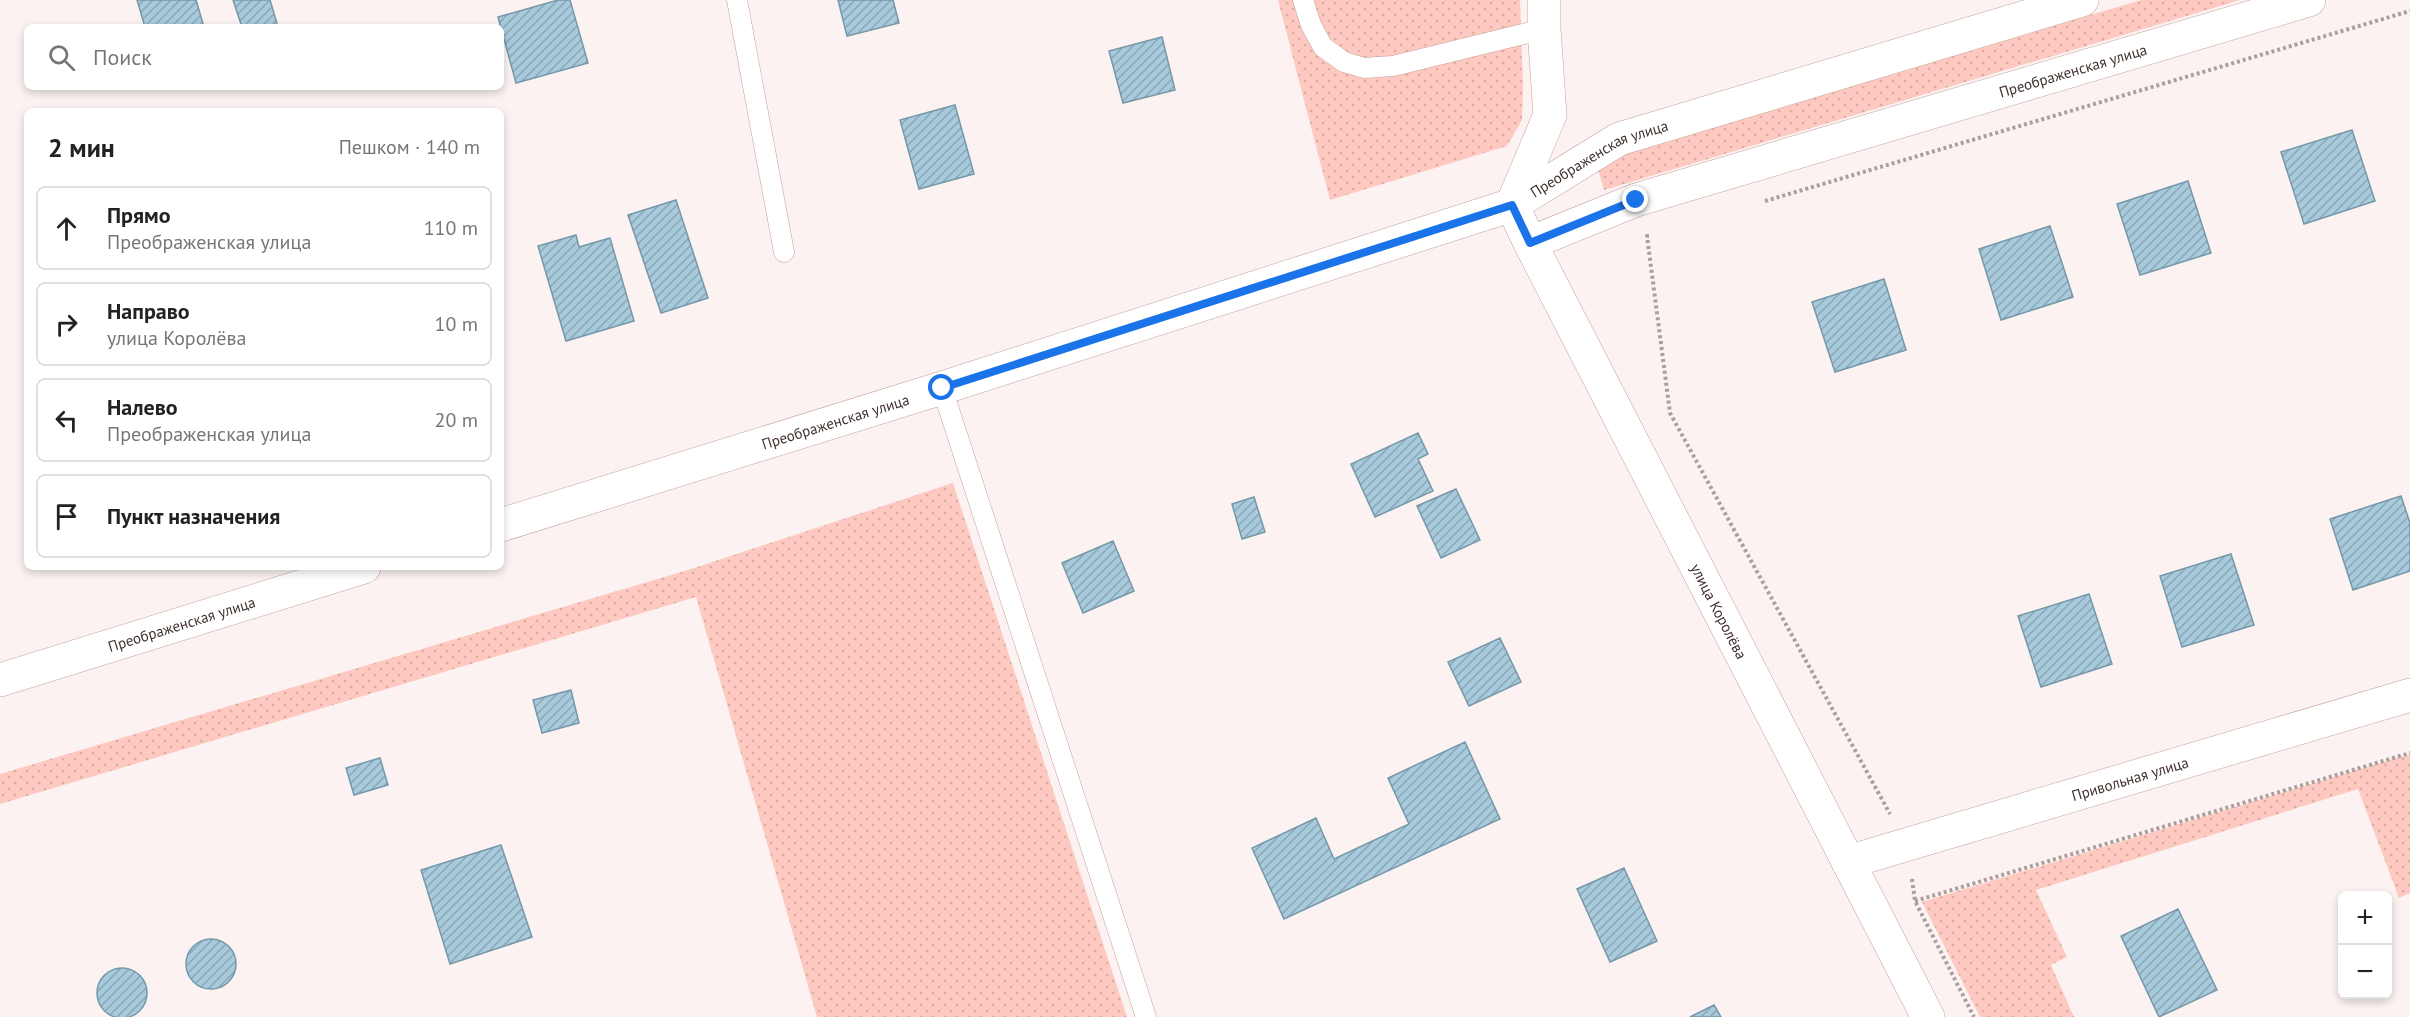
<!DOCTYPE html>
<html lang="ru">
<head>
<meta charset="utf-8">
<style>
  :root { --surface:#fff; --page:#f2f2f2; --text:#222; --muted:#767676; --line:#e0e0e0 }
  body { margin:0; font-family:"PT Sans",sans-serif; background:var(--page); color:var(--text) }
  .controls { position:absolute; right:18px; bottom:18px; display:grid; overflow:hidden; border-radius:9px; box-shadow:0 3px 9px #0003 }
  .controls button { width:54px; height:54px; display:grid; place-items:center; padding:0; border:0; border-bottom:2px solid var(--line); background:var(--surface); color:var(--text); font:30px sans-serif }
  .stop { position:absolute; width:18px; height:18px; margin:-14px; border:4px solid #1a73e8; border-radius:50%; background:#fff }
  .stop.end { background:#1a73e8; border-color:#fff; box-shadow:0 2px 6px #0008 }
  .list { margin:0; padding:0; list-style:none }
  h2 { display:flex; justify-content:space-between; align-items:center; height:78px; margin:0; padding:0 24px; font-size:26px }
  h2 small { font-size:20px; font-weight:400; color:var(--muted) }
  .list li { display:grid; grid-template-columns:39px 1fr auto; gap:18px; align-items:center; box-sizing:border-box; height:84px; margin:0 12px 12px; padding:0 12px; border:2px solid var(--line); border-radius:9px }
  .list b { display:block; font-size:22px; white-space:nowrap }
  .list p { margin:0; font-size:20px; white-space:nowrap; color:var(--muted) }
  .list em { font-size:20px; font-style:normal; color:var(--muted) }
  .icon { flex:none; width:33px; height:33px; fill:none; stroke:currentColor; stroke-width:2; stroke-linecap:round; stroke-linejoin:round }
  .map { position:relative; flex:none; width:2410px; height:1017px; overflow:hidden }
  .search { position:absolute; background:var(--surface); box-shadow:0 3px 9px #0003; left:24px; top:24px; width:480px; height:66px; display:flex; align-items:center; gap:15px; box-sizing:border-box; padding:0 21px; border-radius:9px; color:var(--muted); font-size:22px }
  .panel { position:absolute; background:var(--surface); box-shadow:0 3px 9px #0003; left:24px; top:108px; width:480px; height:462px; border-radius:9px }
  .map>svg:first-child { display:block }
  .grass { fill:url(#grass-dots) }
  .building { fill:url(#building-hatch); stroke:#7598a9; stroke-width:1.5 }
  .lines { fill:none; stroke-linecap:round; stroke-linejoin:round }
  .lane-casing { stroke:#c6a09a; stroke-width:21 }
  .street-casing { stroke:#c6a09a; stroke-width:34 }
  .secondary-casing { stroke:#c6a09a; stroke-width:34 }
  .path { stroke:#ab9f9d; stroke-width:4; stroke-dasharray:3 3; stroke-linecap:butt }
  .lane { stroke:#fff; stroke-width:20 }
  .street { stroke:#fff; stroke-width:33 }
  .secondary { stroke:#fff; stroke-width:33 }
  .route { stroke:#1a73e8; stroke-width:8 }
  .labels { text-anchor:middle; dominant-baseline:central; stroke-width:4.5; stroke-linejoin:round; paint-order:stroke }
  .street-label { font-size:15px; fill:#41312e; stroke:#fbf2f1 }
</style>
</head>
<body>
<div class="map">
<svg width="2410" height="1017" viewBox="0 0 2410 1017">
  <defs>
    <pattern id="grass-dots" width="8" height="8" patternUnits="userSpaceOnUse" patternTransform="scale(1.5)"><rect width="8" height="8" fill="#fec9c0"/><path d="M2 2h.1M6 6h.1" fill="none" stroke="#dbada5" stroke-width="1.8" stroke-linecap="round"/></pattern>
    <pattern id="building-hatch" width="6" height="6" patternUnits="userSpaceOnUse" patternTransform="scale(1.5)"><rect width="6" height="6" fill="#a7cbdd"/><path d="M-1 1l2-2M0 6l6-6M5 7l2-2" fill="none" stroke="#8aa5b4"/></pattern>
  </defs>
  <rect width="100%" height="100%" fill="#fbf2f1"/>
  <path class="grass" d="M1278 0H1520L1523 87 1522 120 1507 146 1330 200Z
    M2141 0H2240L1604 190 1596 163Z
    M953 483 1127 1017H817L696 597 0 804V774L688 570Z
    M2410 754V893L2399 898 2358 789 2036 890 2067 957 2051 965 2074 1017H1980L1922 902Z"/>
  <path class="building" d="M137 0H196L204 27H145Z
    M233 0H270L278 27H242Z
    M558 0H570L588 63 516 83 498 17Z
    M838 0H893L899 23 847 36Z
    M1162 37 1175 90 1123 103 1109 51Z
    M955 105 974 174 919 189 900 120Z
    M2352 130 2375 201 2304 224 2281 152Z
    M2188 181 2211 253 2140 275 2117 204Z
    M676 200 708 298 661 313 628 215Z
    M2050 226 2073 297 2001 320 1979 249Z
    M576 235 579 247 610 238 634 321 566 341 538 246Z
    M1884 279 1906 350 1835 372 1812 302Z
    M1418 433 1428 454 1418 459 1433 491 1375 517 1351 464Z
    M1456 489 1480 540 1441 558 1417 506Z
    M2401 496 2410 523V571L2353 590 2330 519Z
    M1254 497 1265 532 1242 539 1232 504Z
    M1113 541 1134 591 1083 613 1062 563Z
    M2231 554 2254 625 2182 647 2160 576Z
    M2089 594 2112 664 2041 687 2018 616Z
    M1500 638 1521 682 1469 706 1448 662Z
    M571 690 579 723 542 733 533 700Z
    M1465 742 1500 819 1284 919 1252 848 1316 818 1334 859 1409 824 1388 778Z
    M380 758 388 785 354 795 346 768Z
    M501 845 532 937 450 964 421 870Z
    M1624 868 1657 941 1610 962 1577 889Z
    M2178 909 2217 990 2159 1017 2121 936Z
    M186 964a25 25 0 1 1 50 0a25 25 0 1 1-50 0Z
    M97 993a25 25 0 1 1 50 0a25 25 0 1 1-50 0Z
    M1714 1005 1721 1017H1690Z"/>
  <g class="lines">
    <g class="lane-casing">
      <path id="lane" d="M737 0 784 252
        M1303 0 1311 25 1323 47 1344 62 1364 68 1393 66 1544 29
        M942 388 1146 1017"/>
    </g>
    <g class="street-casing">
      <g id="street">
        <path d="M1512 205 1550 115 1544 29V0"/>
        <path id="s1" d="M1848 862 2410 695"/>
      </g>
    </g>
    <g class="secondary-casing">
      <g id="secondary">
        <path id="s2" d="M1512 205 1530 243 1928 1017"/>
        <path id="s3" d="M1530 243 1636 200 2309 0"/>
        <path id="s4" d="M501 525 942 388 1512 205 1619 139 2082 0"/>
        <path id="s5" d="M0 680 364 567"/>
      </g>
    </g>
    <path class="path" d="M1765 201 2410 11
      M1649 236H1647L1670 413 1890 814
      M1912 879 1915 901 1974 1017
      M1915 901 2410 753"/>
    <use href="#lane" class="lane"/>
    <use href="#street" class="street"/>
    <use href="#secondary" class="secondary"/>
  </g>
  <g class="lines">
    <path class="route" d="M942 388 1512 205 1530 243 1636 200"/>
  </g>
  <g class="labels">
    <g class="street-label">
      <text stroke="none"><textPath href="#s3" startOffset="570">Преображенская улица</textPath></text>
      <text stroke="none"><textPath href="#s4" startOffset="1160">Преображенская улица</textPath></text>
      <text stroke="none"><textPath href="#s4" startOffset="350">Преображенская улица</textPath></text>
      <text stroke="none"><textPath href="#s2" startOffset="456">улица Королёва</textPath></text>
      <text stroke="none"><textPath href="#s5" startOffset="190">Преображенская улица</textPath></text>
      <text stroke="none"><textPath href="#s1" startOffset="294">Привольная улица</textPath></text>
    </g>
  </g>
</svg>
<div class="controls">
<button>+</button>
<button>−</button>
</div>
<div class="stop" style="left:942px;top:388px"></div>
<div class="stop end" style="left:1636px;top:200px"></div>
<div class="search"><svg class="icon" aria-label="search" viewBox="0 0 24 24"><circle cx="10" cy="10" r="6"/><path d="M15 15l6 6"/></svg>Поиск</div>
<section class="panel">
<h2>2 мин<small>Пешком · 140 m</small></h2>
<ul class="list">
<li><svg class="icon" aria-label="ahead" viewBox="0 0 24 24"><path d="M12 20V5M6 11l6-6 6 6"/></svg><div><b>Прямо</b><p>Преображенская улица</p></div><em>110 m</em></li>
<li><svg class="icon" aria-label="right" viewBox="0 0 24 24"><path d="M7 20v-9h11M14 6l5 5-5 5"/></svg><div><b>Направо</b><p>улица Королёва</p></div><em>10 m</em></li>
<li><svg class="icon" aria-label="left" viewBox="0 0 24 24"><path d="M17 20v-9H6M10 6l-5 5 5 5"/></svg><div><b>Налево</b><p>Преображенская улица</p></div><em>20 m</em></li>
<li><svg class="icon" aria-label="arrive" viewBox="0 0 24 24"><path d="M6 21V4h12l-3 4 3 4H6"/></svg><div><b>Пункт назначения</b></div></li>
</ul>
</section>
</div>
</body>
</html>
